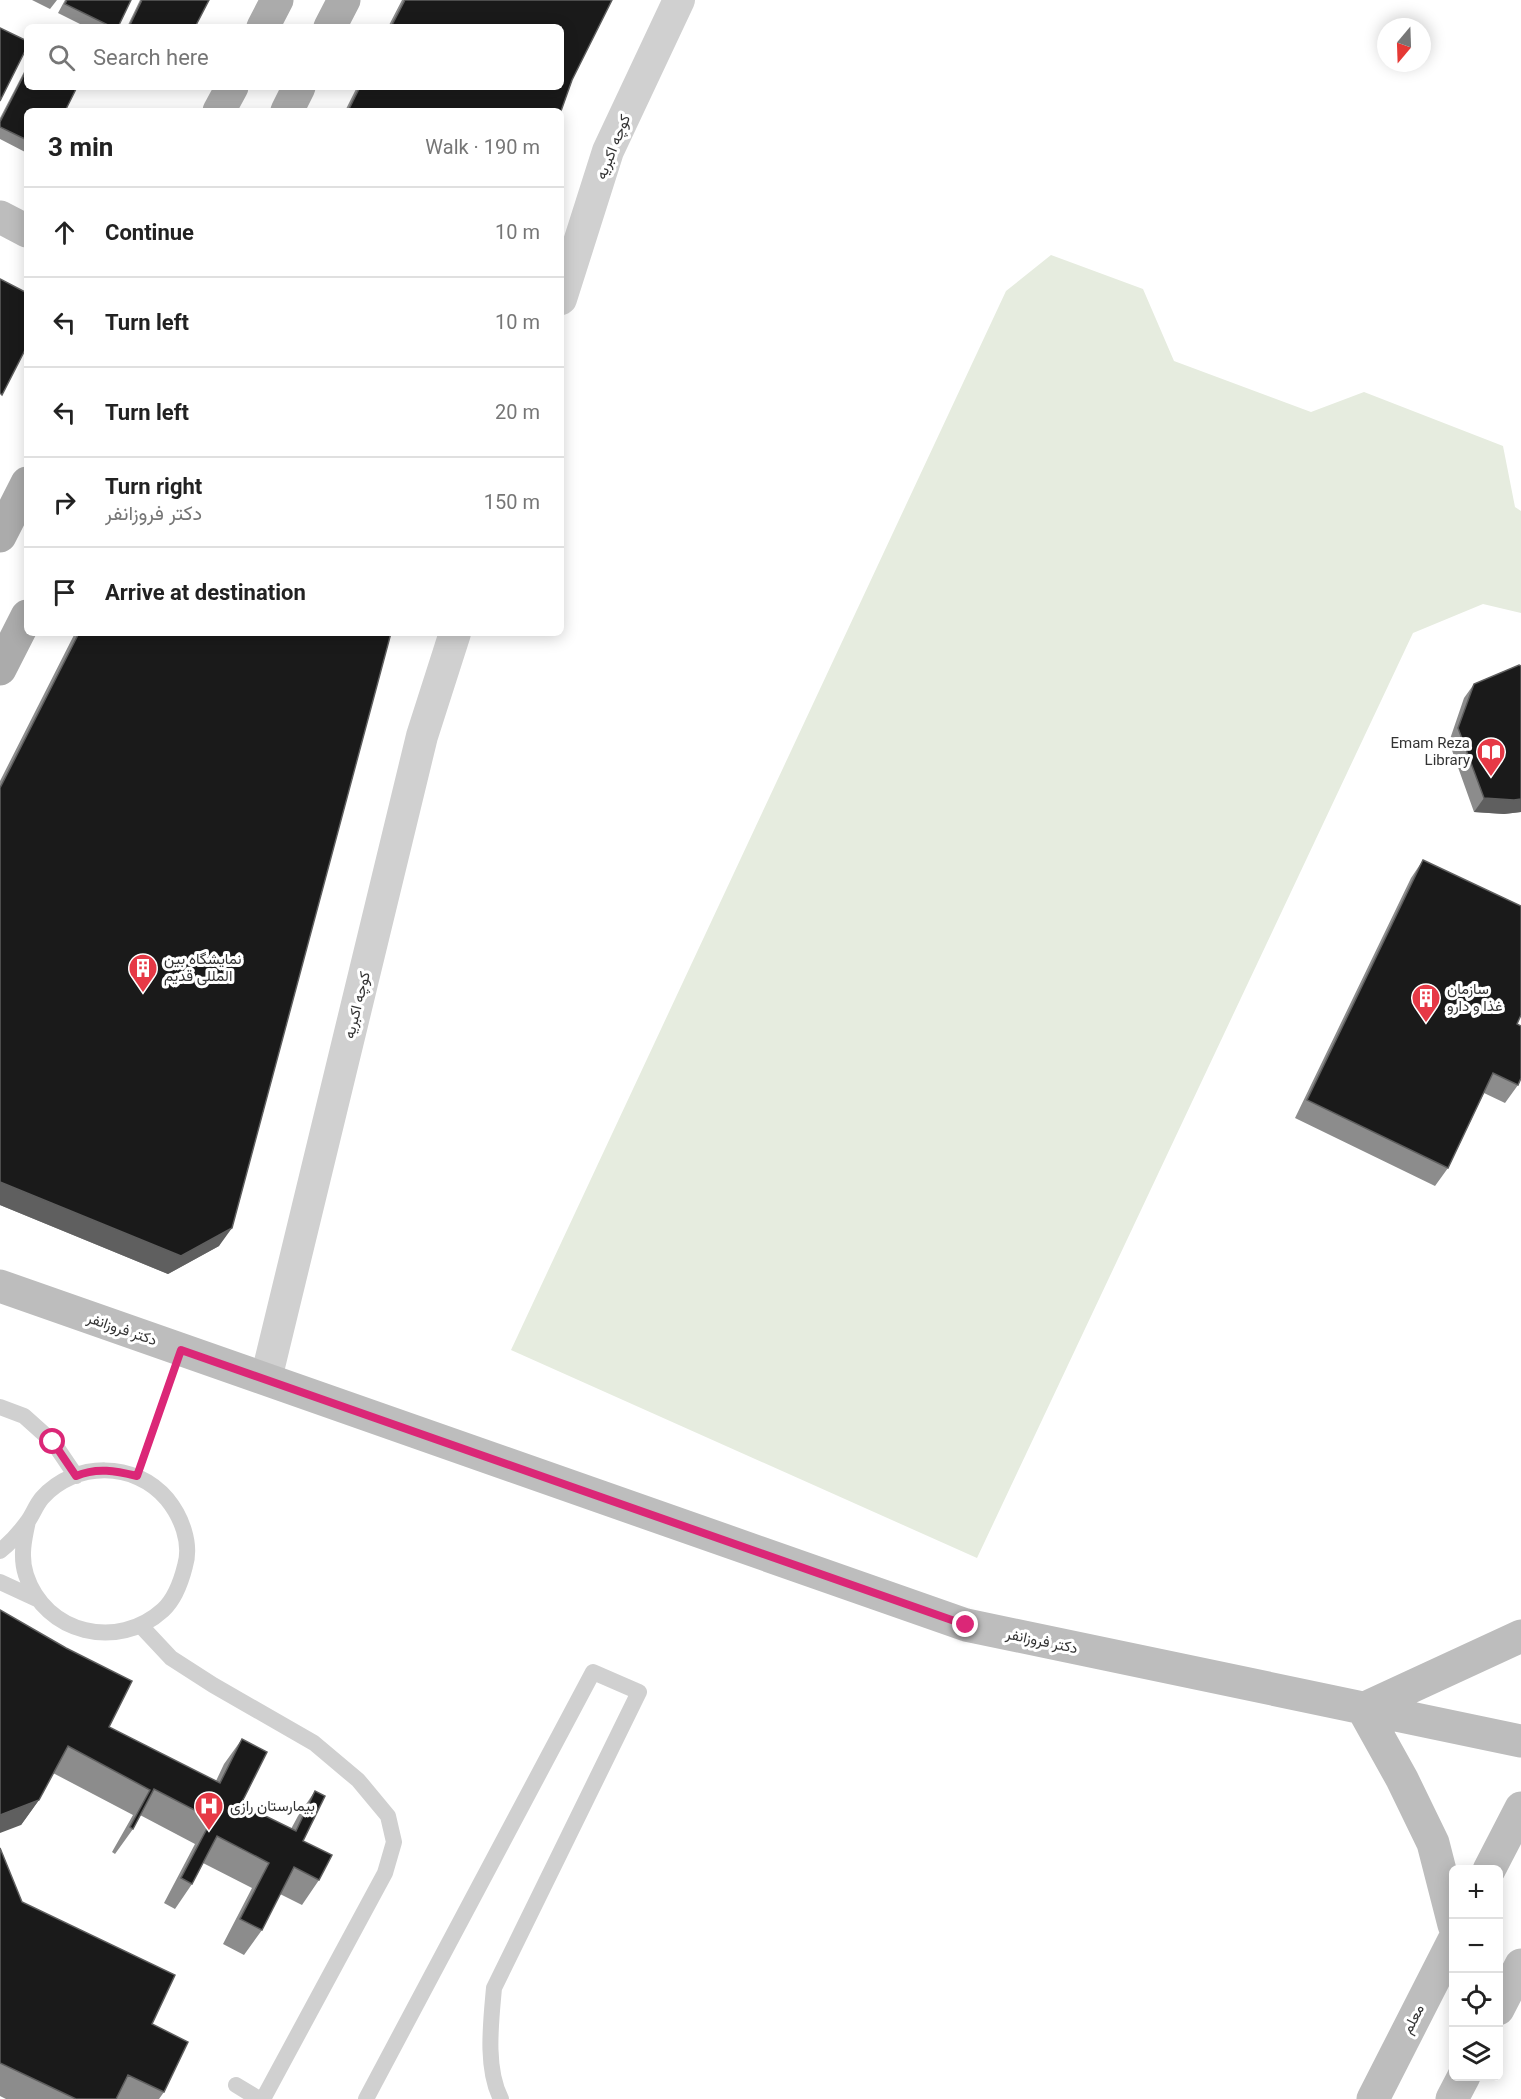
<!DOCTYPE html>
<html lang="en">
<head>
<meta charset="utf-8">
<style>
  :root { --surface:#fff; --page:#f6f6f6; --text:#222; --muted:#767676; --line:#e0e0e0 }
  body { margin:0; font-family:Roboto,Vazirmatn,sans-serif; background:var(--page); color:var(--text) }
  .controls { position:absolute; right:18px; bottom:18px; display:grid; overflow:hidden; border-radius:9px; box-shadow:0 3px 15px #0003 }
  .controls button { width:54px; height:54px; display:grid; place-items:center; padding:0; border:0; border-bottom:2px solid var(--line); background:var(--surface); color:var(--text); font:30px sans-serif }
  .compass { position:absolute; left:1377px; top:18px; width:54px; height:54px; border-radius:50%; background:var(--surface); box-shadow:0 3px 15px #0003; rotate:199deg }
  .stop { position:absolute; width:18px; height:18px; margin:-14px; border:4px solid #db2777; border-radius:50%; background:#fff }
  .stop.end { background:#db2777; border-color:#fff; box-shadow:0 2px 6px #0008 }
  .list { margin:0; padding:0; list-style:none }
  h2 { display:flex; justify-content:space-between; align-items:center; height:78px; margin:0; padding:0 24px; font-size:26px }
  h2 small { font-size:20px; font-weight:400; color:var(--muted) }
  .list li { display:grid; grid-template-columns:39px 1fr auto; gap:18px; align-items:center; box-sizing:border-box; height:90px; padding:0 24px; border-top:2px solid var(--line) }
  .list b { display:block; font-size:22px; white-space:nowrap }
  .list p { margin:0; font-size:20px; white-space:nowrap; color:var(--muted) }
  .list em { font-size:20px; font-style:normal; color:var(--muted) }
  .icon { flex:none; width:33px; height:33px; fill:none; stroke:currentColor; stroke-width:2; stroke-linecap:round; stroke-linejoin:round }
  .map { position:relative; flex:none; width:1521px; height:2099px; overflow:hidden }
  .search { position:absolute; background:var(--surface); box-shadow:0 3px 15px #0003; left:24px; top:24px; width:540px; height:66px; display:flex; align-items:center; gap:15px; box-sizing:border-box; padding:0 21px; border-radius:9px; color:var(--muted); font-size:22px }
  .panel { position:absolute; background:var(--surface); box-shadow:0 3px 15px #0003; left:24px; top:108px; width:540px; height:528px; border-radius:9px }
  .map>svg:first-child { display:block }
  .green { fill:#e6ecdf }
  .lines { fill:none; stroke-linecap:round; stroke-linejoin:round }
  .path { stroke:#cdcdcd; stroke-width:4; stroke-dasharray:3 3; stroke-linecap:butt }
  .lane { stroke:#d0d0d0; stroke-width:16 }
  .street { stroke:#d0d0d0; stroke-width:32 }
  .secondary { stroke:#bdbdbd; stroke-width:33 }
  .primary { stroke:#ababab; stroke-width:33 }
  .wall { fill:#8c8c8c }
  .shaded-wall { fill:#5f5f5f }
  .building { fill:#1a1a1a; stroke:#5f5f5f; stroke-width:1.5 }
  .route { stroke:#db2777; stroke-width:8 }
  .labels { text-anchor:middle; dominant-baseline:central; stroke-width:6; stroke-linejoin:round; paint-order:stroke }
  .street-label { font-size:15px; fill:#333; stroke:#fff }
  .poi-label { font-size:15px; fill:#333; stroke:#fff; text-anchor:start }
</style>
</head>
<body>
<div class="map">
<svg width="1521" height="2099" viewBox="0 0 1521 2099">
  <rect width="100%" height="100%" fill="#fff"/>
  <path class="green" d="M1051 255 1143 289 1174 361 1311 412 1364 392 1503 446 1515 507 1521 511V613L1483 604 1413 633 977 1558 511 1350 1006 291Z"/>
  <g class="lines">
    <path class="path" d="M145 1453 170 1384"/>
    <path class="lane" d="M0 1407 24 1416 53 1442 76 1476
      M0 1551C10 1543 20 1532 28 1521 33 1514 36 1505 42 1498 75 1461 135 1461 167 1499 181 1516 192 1543 185 1566 181 1582 175 1599 163 1610 118 1651 45 1634 26 1575 20 1557 24 1539 28 1521
      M0 1582 39 1600
      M141 1626 171 1658 213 1685 314 1743 358 1780 388 1816 394 1842 385 1873 263 2099
      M236 2085 259 2099
      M366 2099 593 1672 639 1692 494 1988C491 2022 485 2068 501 2099"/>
    <path class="street" d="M561 299 608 151 679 0
      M266 1379 422 736 455 633"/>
    <path class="secondary" d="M0 217 27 231
      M0 1286 966 1625 1521 1741
      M1489 1870 1521 1808
      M1454 1925 1433 1843 1402 1779 1363 1709 1521 1636
      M1498 2009 1521 1965
      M1373 2099 1454 1940
      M1452 2099 1464 2076"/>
    <path class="primary" d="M263 27 277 0
      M330 27 344 0
      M219 111 232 87
      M287 111 299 87
      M0 536 27 483
      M0 669 27 616"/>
  </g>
  <path class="wall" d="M32 0H57L50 9Z
    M65 0H131L118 27H86L58 13Z
    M140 0H209L195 27H127Z
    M402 0H612L572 80 561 111H345L357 87H561V27H388Z
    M27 66V153L0 139V118Z
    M75 633H391L219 1246 168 1274 0 1205V781Z
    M1521 666V812L1504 814 1474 812 1449 742 1464 698 1474 684Z
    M1423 860 1517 1024 1518 1085 1505 1103 1484 1093 1448 1168 1435 1186 1295 1118 1411 878Z
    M0 1610 109 1727 216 1781 224 1764 242 1739 241 1804 291 1829 298 1816 315 1791 303 1841 319 1880 302 1905 280 1894 262 1930 244 1955 223 1944 252 1888 203 1863 192 1884 175 1909 164 1903 195 1844 140 1815 133 1829 115 1854 112 1852 133 1815 53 1773 39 1800 21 1825Z
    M0 1848 22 1902 152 2024 164 2092 159 2099H6L0 2096Z"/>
  <path class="shaded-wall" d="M1484 798 1521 799V812L1504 814 1474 812Z
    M0 1182 232 1228 219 1246 168 1274 0 1205Z
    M39 1800 21 1825 0 1833V1815Z"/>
  <path class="building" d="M67 0H131L118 27H112L65 4Z
    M142 0H209L195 27H129Z
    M405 0H612L572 80 561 111H348L360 87H561V27H391Z
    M0 28 27 41V47L0 101Z
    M27 69V87H77L65 111H27V140L0 127V122Z
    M0 279 27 293V346L2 395 0 393Z
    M79 633H391L232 1228 181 1256 0 1182V788Z
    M1519 665 1521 666V799L1514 800 1484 798 1458 728 1474 684Z
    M1423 860 1521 906V1015L1517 1024 1521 1026V1078L1518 1085 1493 1073 1448 1168 1307 1100Z
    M0 1610 66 1648 132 1681 109 1727 220 1783 242 1739 267 1752 241 1804 296 1831 315 1791 325 1796 303 1841 332 1855 319 1880 294 1867 262 1930 240 1919 269 1863 217 1836 192 1884 181 1878 212 1819 154 1789 133 1829 130 1827 150 1790 68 1746 39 1800 0 1815Z
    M0 1848 22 1902 175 1975 152 2024 188 2042 164 2092 128 2075 116 2099H76L0 2063Z"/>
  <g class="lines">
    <path class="route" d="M53 1442 76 1476C97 1467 116 1471 137 1476L181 1350 966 1625"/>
  </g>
  <defs>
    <g id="library-pin" transform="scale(1.5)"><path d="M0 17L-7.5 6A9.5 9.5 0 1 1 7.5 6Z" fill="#e63946" stroke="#fff"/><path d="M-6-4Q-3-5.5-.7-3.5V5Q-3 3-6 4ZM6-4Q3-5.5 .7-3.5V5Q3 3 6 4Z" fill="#fff"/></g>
    <g id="building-pin" transform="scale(1.5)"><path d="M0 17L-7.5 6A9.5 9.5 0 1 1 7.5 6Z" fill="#e63946" stroke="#fff"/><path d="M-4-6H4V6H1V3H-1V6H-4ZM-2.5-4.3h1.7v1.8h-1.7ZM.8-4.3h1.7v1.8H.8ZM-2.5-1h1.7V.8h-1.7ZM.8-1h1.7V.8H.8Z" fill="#fff"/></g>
    <g id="hospital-pin" transform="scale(1.5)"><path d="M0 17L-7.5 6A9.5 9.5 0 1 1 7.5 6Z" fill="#e63946" stroke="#fff"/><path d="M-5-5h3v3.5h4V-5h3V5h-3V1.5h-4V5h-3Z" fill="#fff"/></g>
  </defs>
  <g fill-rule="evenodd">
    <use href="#library-pin" x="1491" y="752"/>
    <use href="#building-pin" x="143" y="968"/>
    <use href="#building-pin" x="1426" y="998"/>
    <use href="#hospital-pin" x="209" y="1806"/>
  </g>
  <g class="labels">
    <g class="street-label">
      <text transform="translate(613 147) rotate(-68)">کوچه اکبریه</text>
      <text transform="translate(357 1005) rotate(-76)">کوچه اکبریه</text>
      <text transform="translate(122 1329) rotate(19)">دکتر فروزانفر</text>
      <text transform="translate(1042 1641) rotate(12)">دکتر فروزانفر</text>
      <text transform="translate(1413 2019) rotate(-63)">معلم</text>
    </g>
    <g class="poi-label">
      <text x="1470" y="743" text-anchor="end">Emam Reza<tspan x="1470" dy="17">Library</tspan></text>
      <text x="164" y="959">نمایشگاه بین<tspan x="164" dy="17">المللی قدیم</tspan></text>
      <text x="1447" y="989">سازمان<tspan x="1447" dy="17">غذا و دارو</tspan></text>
      <text x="230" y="1806">بیمارستان رازی</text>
    </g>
  </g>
</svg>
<div class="controls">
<button>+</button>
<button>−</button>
<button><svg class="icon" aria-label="locate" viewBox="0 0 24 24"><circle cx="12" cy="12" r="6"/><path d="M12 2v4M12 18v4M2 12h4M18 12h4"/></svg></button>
<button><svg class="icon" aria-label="layers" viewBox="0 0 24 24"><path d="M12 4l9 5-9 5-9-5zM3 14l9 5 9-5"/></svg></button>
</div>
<svg class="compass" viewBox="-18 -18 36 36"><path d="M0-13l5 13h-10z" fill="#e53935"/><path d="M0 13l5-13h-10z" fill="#767676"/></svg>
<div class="stop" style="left:53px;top:1442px"></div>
<div class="stop end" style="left:966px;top:1625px"></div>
<div class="search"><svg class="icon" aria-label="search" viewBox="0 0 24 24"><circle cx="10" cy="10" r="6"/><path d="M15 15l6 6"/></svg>Search here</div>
<section class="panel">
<h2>3 min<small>Walk · 190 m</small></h2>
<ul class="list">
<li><svg class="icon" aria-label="ahead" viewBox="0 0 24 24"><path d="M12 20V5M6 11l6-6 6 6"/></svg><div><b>Continue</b></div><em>10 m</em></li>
<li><svg class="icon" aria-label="left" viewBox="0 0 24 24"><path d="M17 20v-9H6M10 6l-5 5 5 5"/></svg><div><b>Turn left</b></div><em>10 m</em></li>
<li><svg class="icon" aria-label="left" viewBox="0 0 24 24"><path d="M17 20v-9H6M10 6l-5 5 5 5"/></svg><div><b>Turn left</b></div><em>20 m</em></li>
<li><svg class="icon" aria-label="right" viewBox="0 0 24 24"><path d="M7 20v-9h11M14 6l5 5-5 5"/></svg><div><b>Turn right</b><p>دکتر فروزانفر</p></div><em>150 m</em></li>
<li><svg class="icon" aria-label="arrive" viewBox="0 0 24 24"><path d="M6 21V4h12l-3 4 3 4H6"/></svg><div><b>Arrive at destination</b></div></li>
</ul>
</section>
</div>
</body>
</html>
